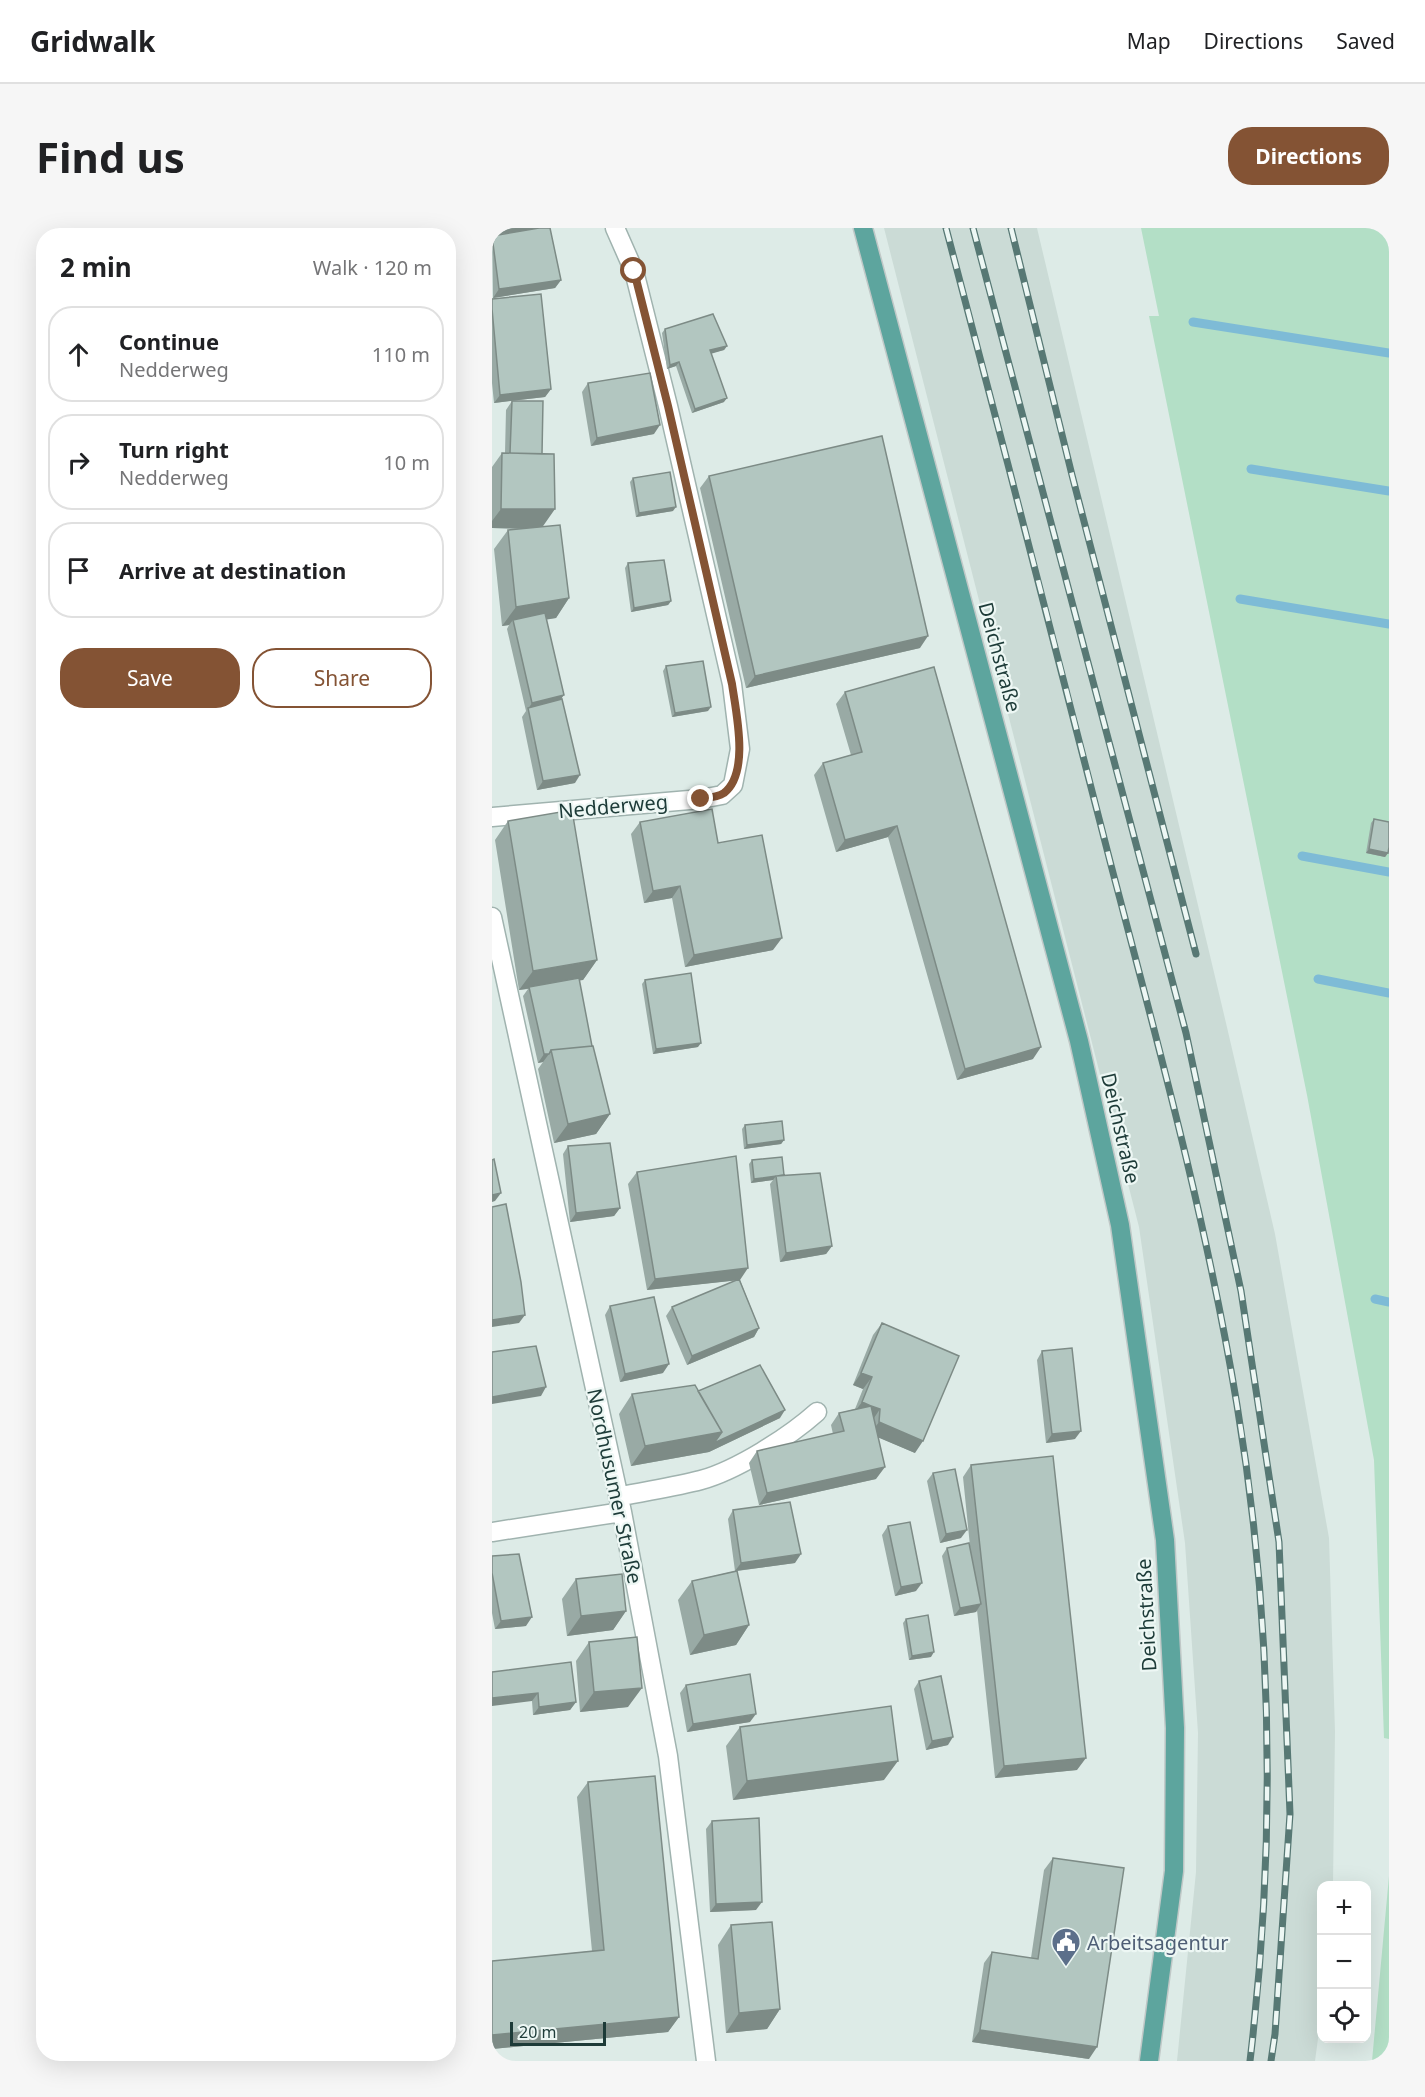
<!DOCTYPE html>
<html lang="en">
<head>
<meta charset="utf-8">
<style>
  :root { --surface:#fff; --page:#f6f6f6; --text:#202124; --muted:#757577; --line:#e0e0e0; --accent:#845334 }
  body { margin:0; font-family:"Noto Sans",sans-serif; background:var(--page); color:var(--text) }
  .controls { position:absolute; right:18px; bottom:18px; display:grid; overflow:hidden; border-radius:12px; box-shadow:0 6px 24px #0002 }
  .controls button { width:54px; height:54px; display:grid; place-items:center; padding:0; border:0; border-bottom:2px solid var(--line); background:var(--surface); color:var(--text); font:30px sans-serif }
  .scale { position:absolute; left:18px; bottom:15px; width:96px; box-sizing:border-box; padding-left:6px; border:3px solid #1d3b38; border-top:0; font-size:16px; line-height:21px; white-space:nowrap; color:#1d3b38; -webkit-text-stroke:4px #edf7f4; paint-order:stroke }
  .stop { position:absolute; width:18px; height:18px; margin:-14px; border:4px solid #845334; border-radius:50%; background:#fff }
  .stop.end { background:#845334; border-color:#fff; box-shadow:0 2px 6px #0008 }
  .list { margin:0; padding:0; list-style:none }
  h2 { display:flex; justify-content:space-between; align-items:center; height:78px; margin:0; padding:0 24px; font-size:26px }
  h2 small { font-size:20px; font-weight:400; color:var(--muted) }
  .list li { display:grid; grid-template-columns:39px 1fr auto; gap:18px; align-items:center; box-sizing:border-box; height:96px; margin:0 12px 12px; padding:0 12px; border:2px solid var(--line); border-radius:24px }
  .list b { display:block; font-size:22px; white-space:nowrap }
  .list p { margin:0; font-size:20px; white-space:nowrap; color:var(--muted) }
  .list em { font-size:20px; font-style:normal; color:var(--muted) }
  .actions { display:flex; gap:12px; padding:18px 24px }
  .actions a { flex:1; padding:14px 0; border:2px solid var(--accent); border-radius:24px; text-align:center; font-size:21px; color:var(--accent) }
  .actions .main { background:var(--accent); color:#fff }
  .icon { flex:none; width:33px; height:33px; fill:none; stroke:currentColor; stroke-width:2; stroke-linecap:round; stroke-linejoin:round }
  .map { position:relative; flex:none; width:897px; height:1833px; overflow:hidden; border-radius:24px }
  header { display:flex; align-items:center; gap:36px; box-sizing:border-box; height:84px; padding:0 30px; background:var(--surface); border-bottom:2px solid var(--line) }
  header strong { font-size:28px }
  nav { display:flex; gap:33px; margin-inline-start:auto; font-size:21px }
  .intro { display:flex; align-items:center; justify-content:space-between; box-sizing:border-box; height:144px; padding:0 36px }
  h1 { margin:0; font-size:42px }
  .button { padding:15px 27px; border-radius:24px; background:var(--accent); color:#fff; font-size:21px; font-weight:700 }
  main { display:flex; gap:36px; padding:0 36px }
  aside { flex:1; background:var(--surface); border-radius:24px; box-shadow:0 6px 24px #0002 }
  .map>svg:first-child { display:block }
  .built { fill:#cbdbd6 }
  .green { fill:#b3dfc6 }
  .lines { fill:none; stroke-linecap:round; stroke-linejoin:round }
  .stream { stroke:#7ebbd6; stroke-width:9 }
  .minor-casing { stroke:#a0b3af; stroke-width:21 }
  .major-casing { stroke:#c0c8c7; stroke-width:21 }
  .minor { stroke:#fff; stroke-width:18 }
  .major { stroke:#5da59e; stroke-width:18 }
  .rail-casing { stroke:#577874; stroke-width:7 }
  .rail { stroke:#edf7f4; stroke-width:4.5; stroke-dasharray:14; stroke-linecap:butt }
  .wall { fill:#99aaa5 }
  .shaded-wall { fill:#7d8b86 }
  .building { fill:#b2c6c0; stroke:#7d8b86; stroke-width:1.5 }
  .route { stroke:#845334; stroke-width:8 }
  .labels { text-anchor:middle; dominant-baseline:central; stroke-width:4.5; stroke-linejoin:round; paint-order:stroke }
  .street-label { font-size:20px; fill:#1d3b38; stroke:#edf7f4 }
  .service-label { font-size:20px; fill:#4e5e75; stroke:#edf7f4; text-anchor:start }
</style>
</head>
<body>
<header>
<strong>Gridwalk</strong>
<nav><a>Map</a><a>Directions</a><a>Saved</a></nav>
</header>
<div class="intro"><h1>Find us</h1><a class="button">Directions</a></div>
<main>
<aside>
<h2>2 min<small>Walk · 120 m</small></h2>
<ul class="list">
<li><svg class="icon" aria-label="ahead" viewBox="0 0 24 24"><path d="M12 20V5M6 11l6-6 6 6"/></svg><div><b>Continue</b><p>Nedderweg</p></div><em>110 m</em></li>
<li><svg class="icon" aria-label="right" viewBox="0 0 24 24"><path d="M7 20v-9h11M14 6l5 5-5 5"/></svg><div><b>Turn right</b><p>Nedderweg</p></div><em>10 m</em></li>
<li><svg class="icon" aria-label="arrive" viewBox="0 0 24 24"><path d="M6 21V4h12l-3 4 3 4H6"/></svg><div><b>Arrive at destination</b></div></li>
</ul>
<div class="actions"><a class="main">Save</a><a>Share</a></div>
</aside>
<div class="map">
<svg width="897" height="1833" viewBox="0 0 897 1833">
  <rect width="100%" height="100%" fill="#ddebe7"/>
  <path class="built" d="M392 0H545L734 795 783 1006 837 1310 843 1504 841 1657 830 1658V1781L823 1833H685L704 1644 706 1505 693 1315 647 999Z"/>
  <path class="green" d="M649 0H897V1511L892 1510 882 1232 815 867 657 88H667Z
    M897 1648V1833H880Z"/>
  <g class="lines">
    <path class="stream" d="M701 94 897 125
      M759 241 897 263
      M748 371 897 396
      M810 628 897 644
      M826 751 897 765
      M883 1071 897 1074"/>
    <g class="minor-casing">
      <path id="minor" d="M0 589 209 571 230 567 241 557 248 521 240 456 176 178 142 43 123 0
        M0 689 130 1284 176 1528 214 1833
        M126 1269C154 1263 182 1259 209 1252 245 1242 297 1209 325 1184
        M0 1304 130 1284"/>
    </g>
    <g class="major-casing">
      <path id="major" d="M371 0 587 813 628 997 673 1312 683 1500 682 1643 657 1833"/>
    </g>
    <use href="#minor" class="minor"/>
    <use href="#major" class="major"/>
    <g class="rail-casing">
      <path id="rail" d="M454 0C510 212 565 425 619 637 666 816 715 995 745 1177 781 1394 784 1615 758 1833
        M481 0 694 805 749 1063 787 1314 798 1586 783 1806 779 1833
        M519 0 580 247 704 726"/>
    </g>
    <use href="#rail" class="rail"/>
  </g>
  <path class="wall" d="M0 0H58L69 52 63 60 1 70Z
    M0 71 59 161 53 169 2 175 0 155Z
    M173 101 235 118 232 122 219 125 232 174 200 185 184 138 175 141 170 105Z
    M96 155 162 206 99 218 90 164Z
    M20 173 50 226 51 298 77 370 64 390 54 391 70 471 83 555 45 562 30 489 34 483 15 401 17 397 10 398 2 321 16 302 26 301 0 300V239L10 225H13L14 182Z
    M217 248 428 420 254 460 208 260Z
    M141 250 181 283 144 289 138 254Z
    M136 335 179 373 176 377 139 384 133 340Z
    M174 438 216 483 180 489 171 443Z
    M353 464 541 831 465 852 396 609 344 624 322 547 331 535 359 527 344 476Z
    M882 591 896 625 893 629 874 625 879 595Z
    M16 593 105 732 91 752H87L100 818 118 886 104 906 62 915 46 841 51 834 46 835 31 768 36 761 27 762 3 612Z
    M148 594 226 615 281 722 193 739 180 670 152 675 139 606Z
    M153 752 206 819 161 826 150 756Z
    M253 897 292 912 289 916 252 921 250 901Z
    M76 918 128 980 122 988 78 994 71 926Z
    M260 932 292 947 340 1018 334 1026 288 1034 278 956 281 952 259 955 257 936Z
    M145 944 248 1052 267 1100 262 1109 195 1137 174 1088 180 1079 246 1052 155 1062 136 956Z
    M118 1078 171 1145 128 1154 113 1087Z
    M390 1095 423 1225 386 1209 384 1251 267 1277 257 1235 265 1223 341 1206 339 1197 347 1185 363 1181 371 1161 361 1157 381 1107Z
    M550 1123 583 1211 554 1215 545 1132Z
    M206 1163 288 1190 217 1224 139 1238 127 1186 140 1166Z
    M479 1237 585 1542 503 1550 485 1382 484 1384 462 1388 450 1328 455 1320 479 1328 471 1249Z
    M441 1245 469 1310 448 1315 435 1253Z
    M241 1282 303 1335 245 1343 257 1397 244 1417 198 1427 186 1372 200 1353 243 1343 236 1291Z
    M396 1298 424 1363 403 1368 390 1307Z
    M0 1328 34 1398 3 1401 0 1385Z
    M84 1351 134 1383 121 1402 75 1408 70 1371Z
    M414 1391 439 1429 417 1432 411 1395Z
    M97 1414 136 1479 88 1484 84 1433Z
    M0 1444 84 1474 78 1482 41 1487 40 1473Z
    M427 1453 456 1517 434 1522 422 1461Z
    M194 1457 258 1494 195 1504 188 1465Z
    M248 1499 392 1552 241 1572 234 1518Z
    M96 1554 187 1789 176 1804 0 1821V1733L100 1723 85 1569Z
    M220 1593 264 1682 218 1684 214 1601Z
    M561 1630 597 1831 480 1814 492 1735 500 1724 539 1730 552 1642Z
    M239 1697 288 1781 275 1801 234 1805 226 1717Z"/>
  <path class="shaded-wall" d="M5 0H56L0 7Z
    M69 52 63 60 1 70 7 61Z
    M235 118 232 122 215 127 218 122Z
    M187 134 184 138 175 141 178 137Z
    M59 161 53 169 2 175 8 167Z
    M235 170 232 174 200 185 203 181Z
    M168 197 162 206 99 218 105 210Z
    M184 279 181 283 144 289 147 285Z
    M9 281H63L49 301 0 300V293Z
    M77 370 64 390 22 397 21 392 17 397 10 398 24 379Z
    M179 373 176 377 139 384 142 380Z
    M436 408 428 420 254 460 263 448Z
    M72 467 66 475 36 481 40 475Z
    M219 479 216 483 180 489 183 485Z
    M88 547 83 555 45 562 51 553Z
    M405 598 396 609 344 624 353 612Z
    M877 621 896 625 893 629 874 625Z
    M188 658 180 670 152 675 161 663Z
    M290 710 281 722 193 739 202 727Z
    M105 732 91 752 27 762 41 743Z
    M209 815 206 819 161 826 164 821Z
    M549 819 541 831 465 852 473 841Z
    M52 826H57L51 834 46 835Z
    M118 886 104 906 62 915 76 896Z
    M292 912 289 916 252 921 255 917Z
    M284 948 281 952 259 955 262 951Z
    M9 965 3 973 0 974V967Z
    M128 980 122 988 78 994 84 985Z
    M340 1018 334 1026 288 1034 294 1025Z
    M256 1040 248 1052 155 1062 163 1051Z
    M33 1087 27 1095 0 1099V1092Z
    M267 1100 262 1109 195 1137 200 1128Z
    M177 1136 171 1145 128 1154 133 1146Z
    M369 1145 380 1149 371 1161 361 1157Z
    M54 1159 49 1168 0 1176V1169Z
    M370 1174 379 1178 361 1186Z
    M379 1178 388 1181 380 1193Z
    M293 1182 288 1190 217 1224 139 1238 153 1218Z
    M387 1194 431 1213 423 1225 378 1206Z
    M589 1203 583 1211 554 1215 560 1206Z
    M393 1239 384 1251 267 1277 275 1265Z
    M475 1302 469 1310 448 1315 454 1306Z
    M309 1326 303 1335 243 1343 249 1335Z
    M430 1355 424 1363 403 1368 409 1359Z
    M489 1376 484 1384 462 1388 468 1380Z
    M134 1383 121 1402 75 1408 89 1388Z
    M40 1389 34 1398 3 1401 9 1393Z
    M257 1397 244 1417 198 1427 212 1407Z
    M442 1424 439 1429 417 1432 420 1428Z
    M150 1460 136 1479 88 1484 102 1464Z
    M46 1465 40 1473 0 1478V1470Z
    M84 1474 78 1482 41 1487 47 1479Z
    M264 1486 258 1494 195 1504 201 1496Z
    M461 1509 456 1517 434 1522 440 1513Z
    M594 1530 585 1542 503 1550 512 1538Z
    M406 1533 392 1552 241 1572 255 1553Z
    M270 1674 264 1682 218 1684 224 1676Z
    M288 1781 275 1801 234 1805 247 1785Z
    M187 1789 176 1804 0 1821V1807Z
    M488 1802 605 1819 597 1831 480 1814Z"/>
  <path class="building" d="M47 0H58L69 52 7 61 0 8Z
    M49 66 59 161 8 167 0 81V71Z
    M221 86 235 118 218 122 235 170 203 181 187 134 178 137 173 101Z
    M158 145 168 197 105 210 96 155Z
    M20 173H51L50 226 18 225Z
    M390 208 436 408 263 448 217 248Z
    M10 225 62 226 63 281H9Z
    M178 244 184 279 147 285 141 250Z
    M68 297 77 370 24 379 16 302Z
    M172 332 179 373 142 380 136 335Z
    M53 385 72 467 40 475 21 392Z
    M211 433 219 479 183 485 174 438Z
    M442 439 549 819 473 841 405 598 353 612 331 535 370 524 353 464Z
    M70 471 88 547 51 553 36 480Z
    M220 581 226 615 270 607 290 710 202 727 188 658 161 663 148 594Z
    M80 582 105 732 41 743 16 593Z
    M882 591 897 594V619L896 625 877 621Z
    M199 745 209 815 164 821 153 752Z
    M87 750 100 818 59 822 57 826H52L37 759Z
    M101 818 118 886 76 896 59 822Z
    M290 893 292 912 255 917 253 897Z
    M118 915 128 980 84 985 76 918Z
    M244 928 256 1040 163 1051 145 944Z
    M290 929 292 947 262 951 260 932Z
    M2 931 9 965 0 967V932Z
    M328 945 340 1018 294 1025 284 948Z
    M14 976 29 1054 33 1087 0 1092V979Z
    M247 1051 267 1100 200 1128 180 1079Z
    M162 1069 177 1136 133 1146 118 1078Z
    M390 1095 467 1128 431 1213 387 1194 388 1181 379 1178 393 1239 275 1265 265 1223 352 1203 347 1185 379 1178 370 1174 380 1149 369 1145Z
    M44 1118 54 1159 0 1169V1124Z
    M580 1120 589 1203 560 1206 550 1123Z
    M268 1137 293 1182 222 1215 230 1204 206 1163Z
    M203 1157 230 1204 153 1218 140 1166Z
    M561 1228 594 1530 512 1538 479 1237Z
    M463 1241 475 1302 454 1306 441 1245Z
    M298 1274 309 1326 249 1335 241 1282Z
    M418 1294 430 1355 409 1359 396 1298Z
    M477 1315 489 1376 468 1380 455 1320Z
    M27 1326 40 1389 9 1393 0 1345V1328Z
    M245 1343 257 1397 212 1407 200 1353Z
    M130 1346 134 1383 89 1388 84 1351Z
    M436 1387 442 1424 420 1428 414 1391Z
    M145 1409 150 1460 102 1464 97 1414Z
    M79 1434 84 1474 47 1479 46 1465 0 1470V1444Z
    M258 1446 264 1486 201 1496 194 1457Z
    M449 1448 461 1509 440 1513 427 1453Z
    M399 1478 406 1533 255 1553 248 1499Z
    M163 1548 187 1789 0 1807V1733L112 1722 96 1554Z
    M267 1590 270 1674 224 1676 220 1593Z
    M561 1630 632 1640 605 1819 488 1802 500 1724 546 1731Z
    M280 1694 288 1781 247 1785 239 1697Z"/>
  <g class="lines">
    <path class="route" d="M142 43 176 178 240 456C244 484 258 545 232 565 226 569 216 570 209 571"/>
  </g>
  <defs>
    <g id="civic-pin" transform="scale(1.5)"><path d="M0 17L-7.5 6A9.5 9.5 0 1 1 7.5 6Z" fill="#5c6f8a" stroke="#edf7f4"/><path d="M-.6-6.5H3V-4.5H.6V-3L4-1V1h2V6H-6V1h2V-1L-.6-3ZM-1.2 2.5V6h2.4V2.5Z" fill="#fff"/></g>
  </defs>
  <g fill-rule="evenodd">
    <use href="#civic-pin" x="574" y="1714"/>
  </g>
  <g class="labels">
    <g class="street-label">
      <text transform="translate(508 429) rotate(75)">Deichstraße</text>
      <text transform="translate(121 578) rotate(-5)">Nedderweg</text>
      <text transform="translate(629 900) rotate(77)">Deichstraße</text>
      <text transform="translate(123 1258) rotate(78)">Nordhusumer Straße</text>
      <text transform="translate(654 1387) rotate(-93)">Deichstraße</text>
    </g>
    <g class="service-label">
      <text x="595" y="1714">Arbeitsagentur</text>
    </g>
  </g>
</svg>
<div class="controls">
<button>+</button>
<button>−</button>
<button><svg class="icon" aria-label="locate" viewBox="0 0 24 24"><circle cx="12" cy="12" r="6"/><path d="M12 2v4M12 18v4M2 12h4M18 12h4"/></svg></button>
</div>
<div class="scale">20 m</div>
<div class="stop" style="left:142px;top:43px"></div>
<div class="stop end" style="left:209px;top:571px"></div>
</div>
</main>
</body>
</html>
